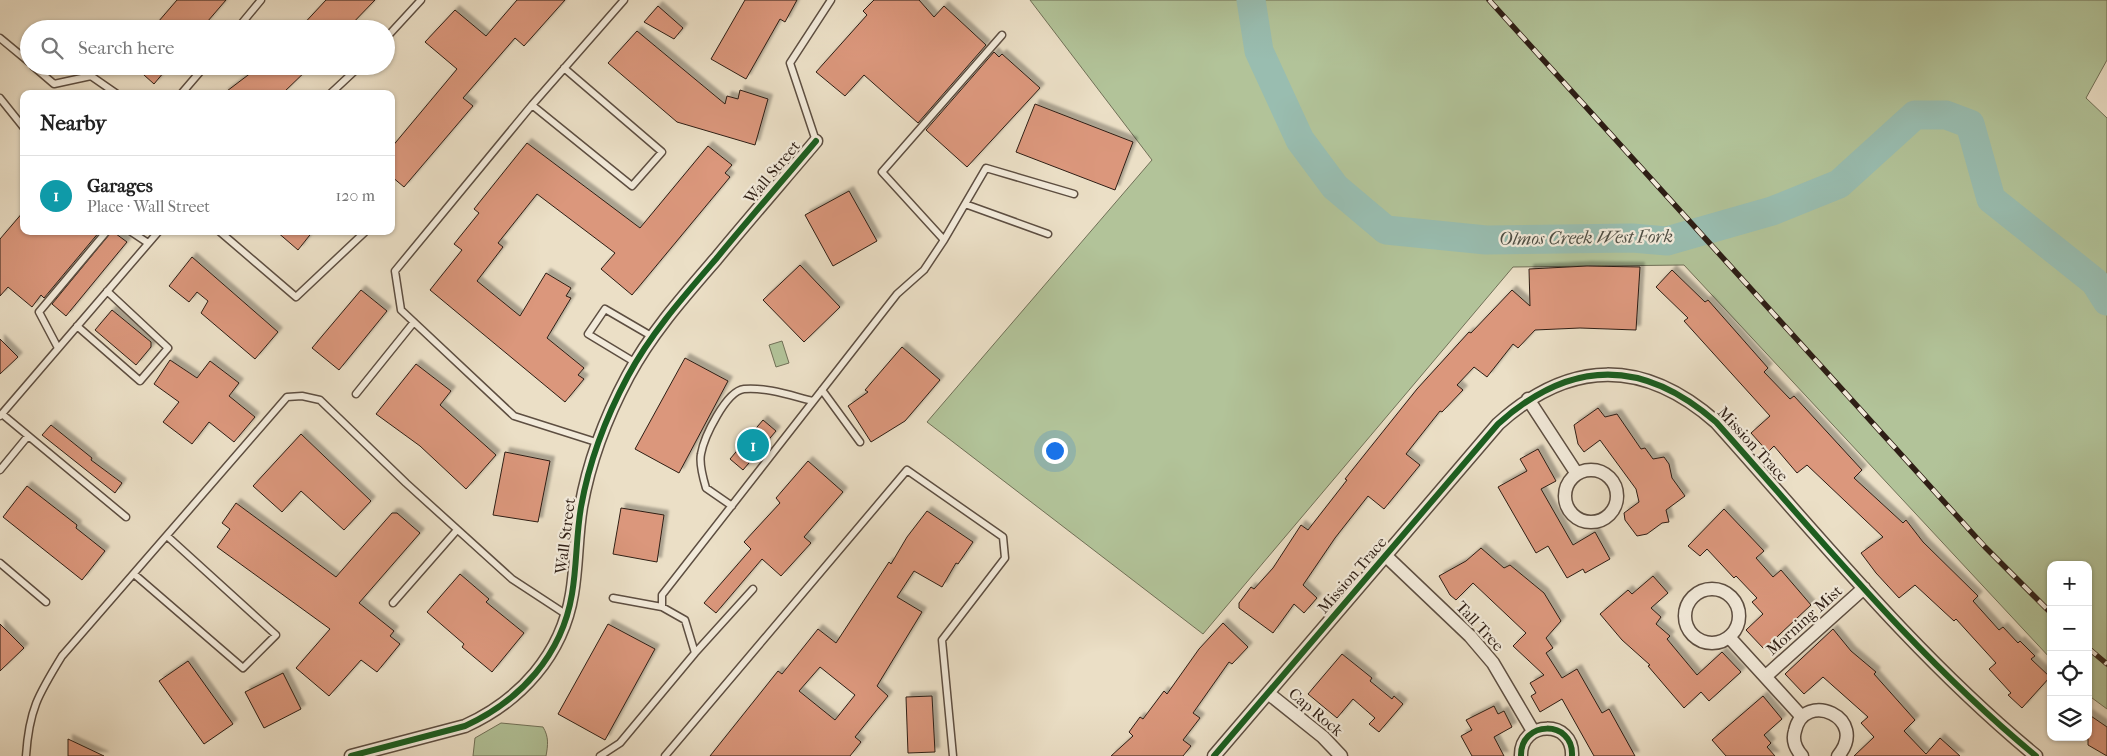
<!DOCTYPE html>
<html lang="en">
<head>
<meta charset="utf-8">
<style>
  :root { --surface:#fff; --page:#f2f2f2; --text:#222; --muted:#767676; --line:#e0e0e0; --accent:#0b8043 }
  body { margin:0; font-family:"IM FELL French Canon",serif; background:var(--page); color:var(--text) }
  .controls { position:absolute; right:15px; bottom:15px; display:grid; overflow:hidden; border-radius:10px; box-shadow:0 1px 4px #0004 }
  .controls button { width:45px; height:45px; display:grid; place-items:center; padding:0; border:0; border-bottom:1px solid var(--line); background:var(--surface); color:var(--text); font:25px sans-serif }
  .you { position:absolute; left:1054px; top:450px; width:18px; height:18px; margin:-12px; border:4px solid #fff; border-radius:50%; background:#1a73e8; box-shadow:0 0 0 8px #1a73e833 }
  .badge { display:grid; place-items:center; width:32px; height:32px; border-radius:50%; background:var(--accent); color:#fff; font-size:16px; font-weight:700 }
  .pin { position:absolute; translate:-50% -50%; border:2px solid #fff; box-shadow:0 1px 5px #0006 }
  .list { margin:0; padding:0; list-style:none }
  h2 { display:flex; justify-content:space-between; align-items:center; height:65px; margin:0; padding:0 20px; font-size:21px }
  h2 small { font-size:16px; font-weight:400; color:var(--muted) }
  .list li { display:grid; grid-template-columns:32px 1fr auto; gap:15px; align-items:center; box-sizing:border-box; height:80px; padding:0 20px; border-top:1px solid var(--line) }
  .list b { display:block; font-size:19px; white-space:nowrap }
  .list p { margin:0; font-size:16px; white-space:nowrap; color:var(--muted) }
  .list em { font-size:16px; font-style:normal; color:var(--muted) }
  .icon { flex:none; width:28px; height:28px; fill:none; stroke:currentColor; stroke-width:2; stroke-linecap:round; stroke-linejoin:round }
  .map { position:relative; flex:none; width:2107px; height:756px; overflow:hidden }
  .search { position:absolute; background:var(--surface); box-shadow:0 1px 4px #0004; left:20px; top:20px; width:375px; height:55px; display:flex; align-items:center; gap:12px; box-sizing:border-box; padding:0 18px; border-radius:28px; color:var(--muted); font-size:19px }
  .panel { position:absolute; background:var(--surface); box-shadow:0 1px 4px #0004; left:20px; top:90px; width:375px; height:145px; border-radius:10px }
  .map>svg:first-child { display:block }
  .green { fill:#b2c399; stroke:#707057 }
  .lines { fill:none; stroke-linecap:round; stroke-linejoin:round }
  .river { stroke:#99bdb0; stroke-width:29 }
  .building { fill:#db977c; stroke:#2e1e15; fill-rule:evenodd; filter:url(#shadow) }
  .lane-casing { stroke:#5d4e41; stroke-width:9 }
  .street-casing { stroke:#5d4e41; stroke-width:15 }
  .lane { stroke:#f2eada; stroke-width:6 }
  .street { stroke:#f2eada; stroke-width:12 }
  .rail-casing { stroke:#2e1e15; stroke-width:5.5 }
  .rail { stroke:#f2eada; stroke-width:4; stroke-dasharray:11; stroke-linecap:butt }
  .cycleway-casing { stroke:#f2eada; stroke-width:9 }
  .cycleway { stroke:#1b5e20; stroke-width:6 }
  .labels { text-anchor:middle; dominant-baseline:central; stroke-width:4.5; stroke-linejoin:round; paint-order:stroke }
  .street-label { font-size:16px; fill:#2e1e15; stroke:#f2eada }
  .water-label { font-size:18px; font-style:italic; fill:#4e4e44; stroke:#f2eada }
</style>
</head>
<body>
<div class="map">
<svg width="2107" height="756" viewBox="0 0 2107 756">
  <defs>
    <filter id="shadow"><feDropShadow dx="4.5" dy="-4.5" stdDeviation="1" flood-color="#0004"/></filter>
  </defs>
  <rect width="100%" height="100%" fill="#ebdfc6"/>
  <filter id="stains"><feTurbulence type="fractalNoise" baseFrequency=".004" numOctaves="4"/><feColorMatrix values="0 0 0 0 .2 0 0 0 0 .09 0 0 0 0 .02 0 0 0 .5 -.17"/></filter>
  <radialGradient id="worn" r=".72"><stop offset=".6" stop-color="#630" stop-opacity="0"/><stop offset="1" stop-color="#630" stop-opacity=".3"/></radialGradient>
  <path class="green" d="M1030 0H2107V60L2086 98 2107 118V709L2088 695V565H2051V659L1684 265 1513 267 1203 634 927 422 1152 160Z
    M782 341 789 363 776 367 769 345Z
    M501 723 543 727C549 737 548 745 546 756H473L475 738Z"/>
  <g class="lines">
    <path class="river" d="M1251 0 1259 51 1300 140 1335 187 1386 230 1486 240 1632 238 1667 241 1772 211 1839 184 1915 115H1946L1970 124 1991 199 2095 282 2107 301"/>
  </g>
  <path class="building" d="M177 0H226L201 29H152Z
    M326 0H375L347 29H299Z
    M517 0H565L524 46 515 38 463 98 473 106 404 187 391 176V148L457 69 425 42 455 10 486 36Z
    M745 0H797L785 22 780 19 746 79 711 59Z
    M874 0H919L934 17 944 6 986 45 918 123 864 75 845 96 816 72 867 15 863 11Z
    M658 6 683 28 674 39 644 22Z
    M637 31 725 104 727 96 738 99 740 90 768 99 755 145 677 122 608 63Z
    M994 52 999 57 1002 54 1040 88 967 167 926 130Z
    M134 66H169L154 84Z
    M260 66H311L282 94H223Z
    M1035 104 1133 142 1115 190 1016 152Z
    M527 143 640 228 708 146 732 165 725 173 730 177 632 295 601 269 615 253 537 194 498 243 503 247 477 281 520 316 546 273 571 288 566 296 571 298 547 338 584 368 578 375 584 379 565 402 430 290 462 250 454 244 479 213 474 209Z
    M849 191 877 241 833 266 805 215Z
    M24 211V231H100L44 298 41 295 32 307 8 287 0 296V239Z
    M112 231 127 242 66 316 52 304Z
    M276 231H313L298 250Z
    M192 257 278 332 255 359 201 313 208 301 197 292 189 302 169 286Z
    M800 265 840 307 804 342 763 300Z
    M1587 266 1640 267 1636 330 1580 328 1535 330 1518 348 1513 344 1487 377 1474 367 1457 385 1463 390 1442 412 1440 411 1406 454 1420 465 1384 509 1368 496 1335 538 1303 585 1317 598 1304 613 1294 604 1273 633 1239 608V603L1251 587 1254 589 1273 568 1301 525 1308 530 1347 480 1345 479 1417 389 1469 332 1471 333 1512 290 1530 306 1529 269Z
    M1672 270 1705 302 1708 300 1768 368 1764 372 1790 399 1794 396 1862 470 1854 478 1903 523 1906 520 1923 542 1978 596 1973 601 1999 630 2003 627 2018 643 2020 641 2035 656 2031 659 2050 677 2022 708 2008 695 2011 693 1989 669 1996 663 1956 619 1954 621 1915 585 1899 598 1876 573 1861 553 1883 537 1807 465 1797 473 1774 446 1768 452 1751 433 1770 416 1684 321 1688 318 1656 287Z
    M361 290 387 311 339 370 312 348Z
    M112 310 151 342V347L136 365 95 330Z
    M0 339 18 357 0 374Z
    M902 347 940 380 905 421 871 442 848 406 868 392 865 390Z
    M685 358 728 381 679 473 635 449Z
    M170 360 197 378 210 361 239 383 229 396 255 417 234 442 209 422 192 444 163 422 179 402 154 384Z
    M416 364 451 391 440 405 496 455 466 489 420 446 376 414Z
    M1598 408 1605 417 1617 414 1641 449 1645 448 1653 459 1664 457 1669 464 1672 478 1685 496 1666 510 1669 522 1662 523 1647 534 1637 536 1625 520 1624 513 1639 502 1636 489 1600 440 1584 452 1578 444 1574 425Z
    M763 420 776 431 743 470 730 459Z
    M51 425 92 458 91 460 122 483 115 493 42 435Z
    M301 434 371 501 344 530 301 491 282 512 253 486Z
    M1538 449 1556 481 1541 489 1573 545 1595 532 1610 559 1585 573 1583 569 1567 578 1548 546 1536 553 1498 487 1527 471 1520 459Z
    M505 452 550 461 538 522 493 515Z
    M808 461 843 492 804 537 811 543 781 576 762 559 716 613 704 603 751 549 744 542 780 503 776 498Z
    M27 486 77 525 76 528 105 551 82 580 3 517Z
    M236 503 336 577 392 513H397L420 533 359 603 394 631 390 636 400 644 377 672 361 660 329 696 296 668 330 629 217 547 230 529 222 523Z
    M621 508 664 515 657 562 613 554Z
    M1724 509 1764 551 1756 558 1773 577 1781 570 1811 605 1764 649 1746 630 1763 614 1752 602 1757 598 1736 576 1734 578 1707 549 1700 556 1688 546Z
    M927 511 973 542 958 564 956 563 942 587 914 571 897 597 922 612 877 686 888 696 855 737 861 742 850 756H710L778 671 782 674 818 629 836 643 889 562 891 564 907 537ZM820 667 855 695 835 720 799 691Z
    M1481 548 1504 568 1510 565 1544 593 1561 621 1546 638 1553 648 1546 653 1562 678 1577 669 1602 713 1609 709 1635 756H1594L1562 699 1540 712 1531 696 1536 693 1530 683 1544 675 1513 646 1526 633 1473 583 1456 600 1450 595 1439 576 1466 561Z
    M460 574 489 599 486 602 524 633 492 672 462 647 464 644 427 612Z
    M1653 576 1668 593 1651 608 1661 617 1656 624 1670 636 1667 639 1697 675 1722 652 1741 672 1709 701 1701 692 1684 708 1648 666 1650 665 1622 640 1600 614 1628 590 1632 594Z
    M1223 623 1248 647 1232 664 1229 662 1193 713 1200 718 1183 740 1191 746 1183 756H1111L1133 736 1129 732 1140 717 1143 719 1164 691 1167 694 1199 649Z
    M0 624 24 648 0 671Z
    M608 624 655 649 605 740 558 714Z
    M1833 629 1851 651 1876 672 1874 674 1915 720 1904 731 1926 754 1940 738 1960 756H1854L1874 737 1861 723 1868 717 1823 677 1804 694 1785 674Z
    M1342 654 1372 678 1370 681 1392 699 1394 696 1403 704 1379 732 1369 724 1375 718 1353 699 1337 718 1308 694Z
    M188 661 233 724 204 744 159 681Z
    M283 673 301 709 264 728 245 692Z
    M932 696 935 752 908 753 906 697Z
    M1763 696 1782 719 1764 735 1771 743 1767 747 1775 756H1726L1712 740Z
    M1494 706 1498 714 1504 711 1512 727 1494 737 1504 756H1472L1461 736 1472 730 1466 720Z
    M2088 714 2107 727V756L2088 745Z
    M68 739 104 756H68Z"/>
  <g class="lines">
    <g class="lane-casing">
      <path id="lane" d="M237 29 261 0
        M0 38 29 62
        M386 38 421 0
        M33 66 54 84 91 76 117 94
        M181 94 205 66
        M330 94 360 66
        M0 98 24 128
        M532 105 632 186 662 152 564 68
        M816 141 790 63 831 0
        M965 204 1048 234
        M130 231 148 243
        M219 231 296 297 366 231
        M944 240 986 168 1074 194
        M77 326 140 381 168 348 107 291
        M58 348 39 312 107 231
        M636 363 588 334 605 309 653 337
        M822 390 860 442
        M356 394 414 322
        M2 414 126 517
        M0 416 159 231
        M599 443 514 416 401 310 395 271 532 105 624 0
        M0 470 28 436
        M732 506 706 488C703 478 699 464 701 454 704 437 726 391 744 389 767 387 792 396 813 401
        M0 563 46 602
        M134 574 243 668 276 635 167 536
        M613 598 662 607 685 620 695 653
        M393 603 457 530
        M662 607V595L897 294 924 270 944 240 882 172 1002 35
        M26 756C29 710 38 695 62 656L287 397 302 396 320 400 406 483 512 579 567 615
        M600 756 620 743 695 653 753 589
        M665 756 907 470 1003 537 1005 558 942 640 953 756"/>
    </g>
    <g class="street-casing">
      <path id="street" d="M1528 399 1577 474
        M1565 496a26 26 0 1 1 52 0a26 26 0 1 1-52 0Z
        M1386 556 1470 636 1493 663 1533 731
        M1685 616a27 27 0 1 1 54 0a27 27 0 1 1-54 0Z
        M1729 637 1802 717
        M1766 676 1864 588
        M1268 693 1323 737 1341 756
        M351 756 465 726C520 701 562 655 572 594 577 565 576 536 581 507 589 462 606 417 628 376 651 333 684 296 716 259 749 219 783 180 816 141
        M1214 756 1498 424C1570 359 1643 358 1716 422 1819 537 1917 658 2036 756
        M1521 756C1520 720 1574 719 1572 756
        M1802 756C1796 749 1792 740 1795 731 1804 689 1870 718 1838 756"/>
    </g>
    <use href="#lane" class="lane"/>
    <use href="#street" class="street"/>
    <g class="rail-casing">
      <path id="rail" d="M1489 0 1985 547 2051 613
        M2088 648 2107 664"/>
    </g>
    <use href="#rail" class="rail"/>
    <g class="cycleway-casing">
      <path id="cycleway" d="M351 756 465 726C520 701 562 655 572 594 577 565 576 536 581 507 589 462 606 417 628 376 651 333 684 296 716 259 749 219 783 180 816 141
        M1214 756 1498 424C1570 359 1643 358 1716 422 1819 537 1917 658 2036 756
        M1521 756C1520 720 1574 719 1572 756"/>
    </g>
    <use href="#cycleway" class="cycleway"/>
  </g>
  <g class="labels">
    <g class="street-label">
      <text transform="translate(772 172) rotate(-50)">Wall Street</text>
      <text transform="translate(1753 444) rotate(47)">Mission Trace</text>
      <text transform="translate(565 536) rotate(-83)">Wall Street</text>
      <text transform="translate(1352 575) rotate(-49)">Mission Trace</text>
      <text transform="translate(1804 620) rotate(-42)">Morning Mist</text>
      <text transform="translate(1480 626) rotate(47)">Tall Tree</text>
      <text transform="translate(1316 712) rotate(40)">Cap Rock</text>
    </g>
    <g class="water-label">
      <text transform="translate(1586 238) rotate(-1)">Olmos Creek West Fork</text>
    </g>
  </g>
  <rect width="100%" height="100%" filter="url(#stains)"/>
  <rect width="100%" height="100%" fill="url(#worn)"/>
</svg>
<div class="controls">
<button>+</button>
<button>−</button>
<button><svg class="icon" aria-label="locate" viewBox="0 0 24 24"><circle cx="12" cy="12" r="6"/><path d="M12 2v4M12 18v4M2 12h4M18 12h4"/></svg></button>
<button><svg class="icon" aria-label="layers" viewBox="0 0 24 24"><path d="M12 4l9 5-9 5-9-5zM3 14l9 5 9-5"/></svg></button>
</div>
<div class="you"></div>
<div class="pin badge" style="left:753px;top:445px;background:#0f9aa8">1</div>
<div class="search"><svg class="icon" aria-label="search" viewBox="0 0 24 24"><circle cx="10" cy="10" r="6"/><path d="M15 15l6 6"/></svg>Search here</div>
<section class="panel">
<h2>Nearby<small></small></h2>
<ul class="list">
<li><span class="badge" style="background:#0f9aa8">1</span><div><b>Garages</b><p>Place · Wall Street</p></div><em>120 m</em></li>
</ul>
</section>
</div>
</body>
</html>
